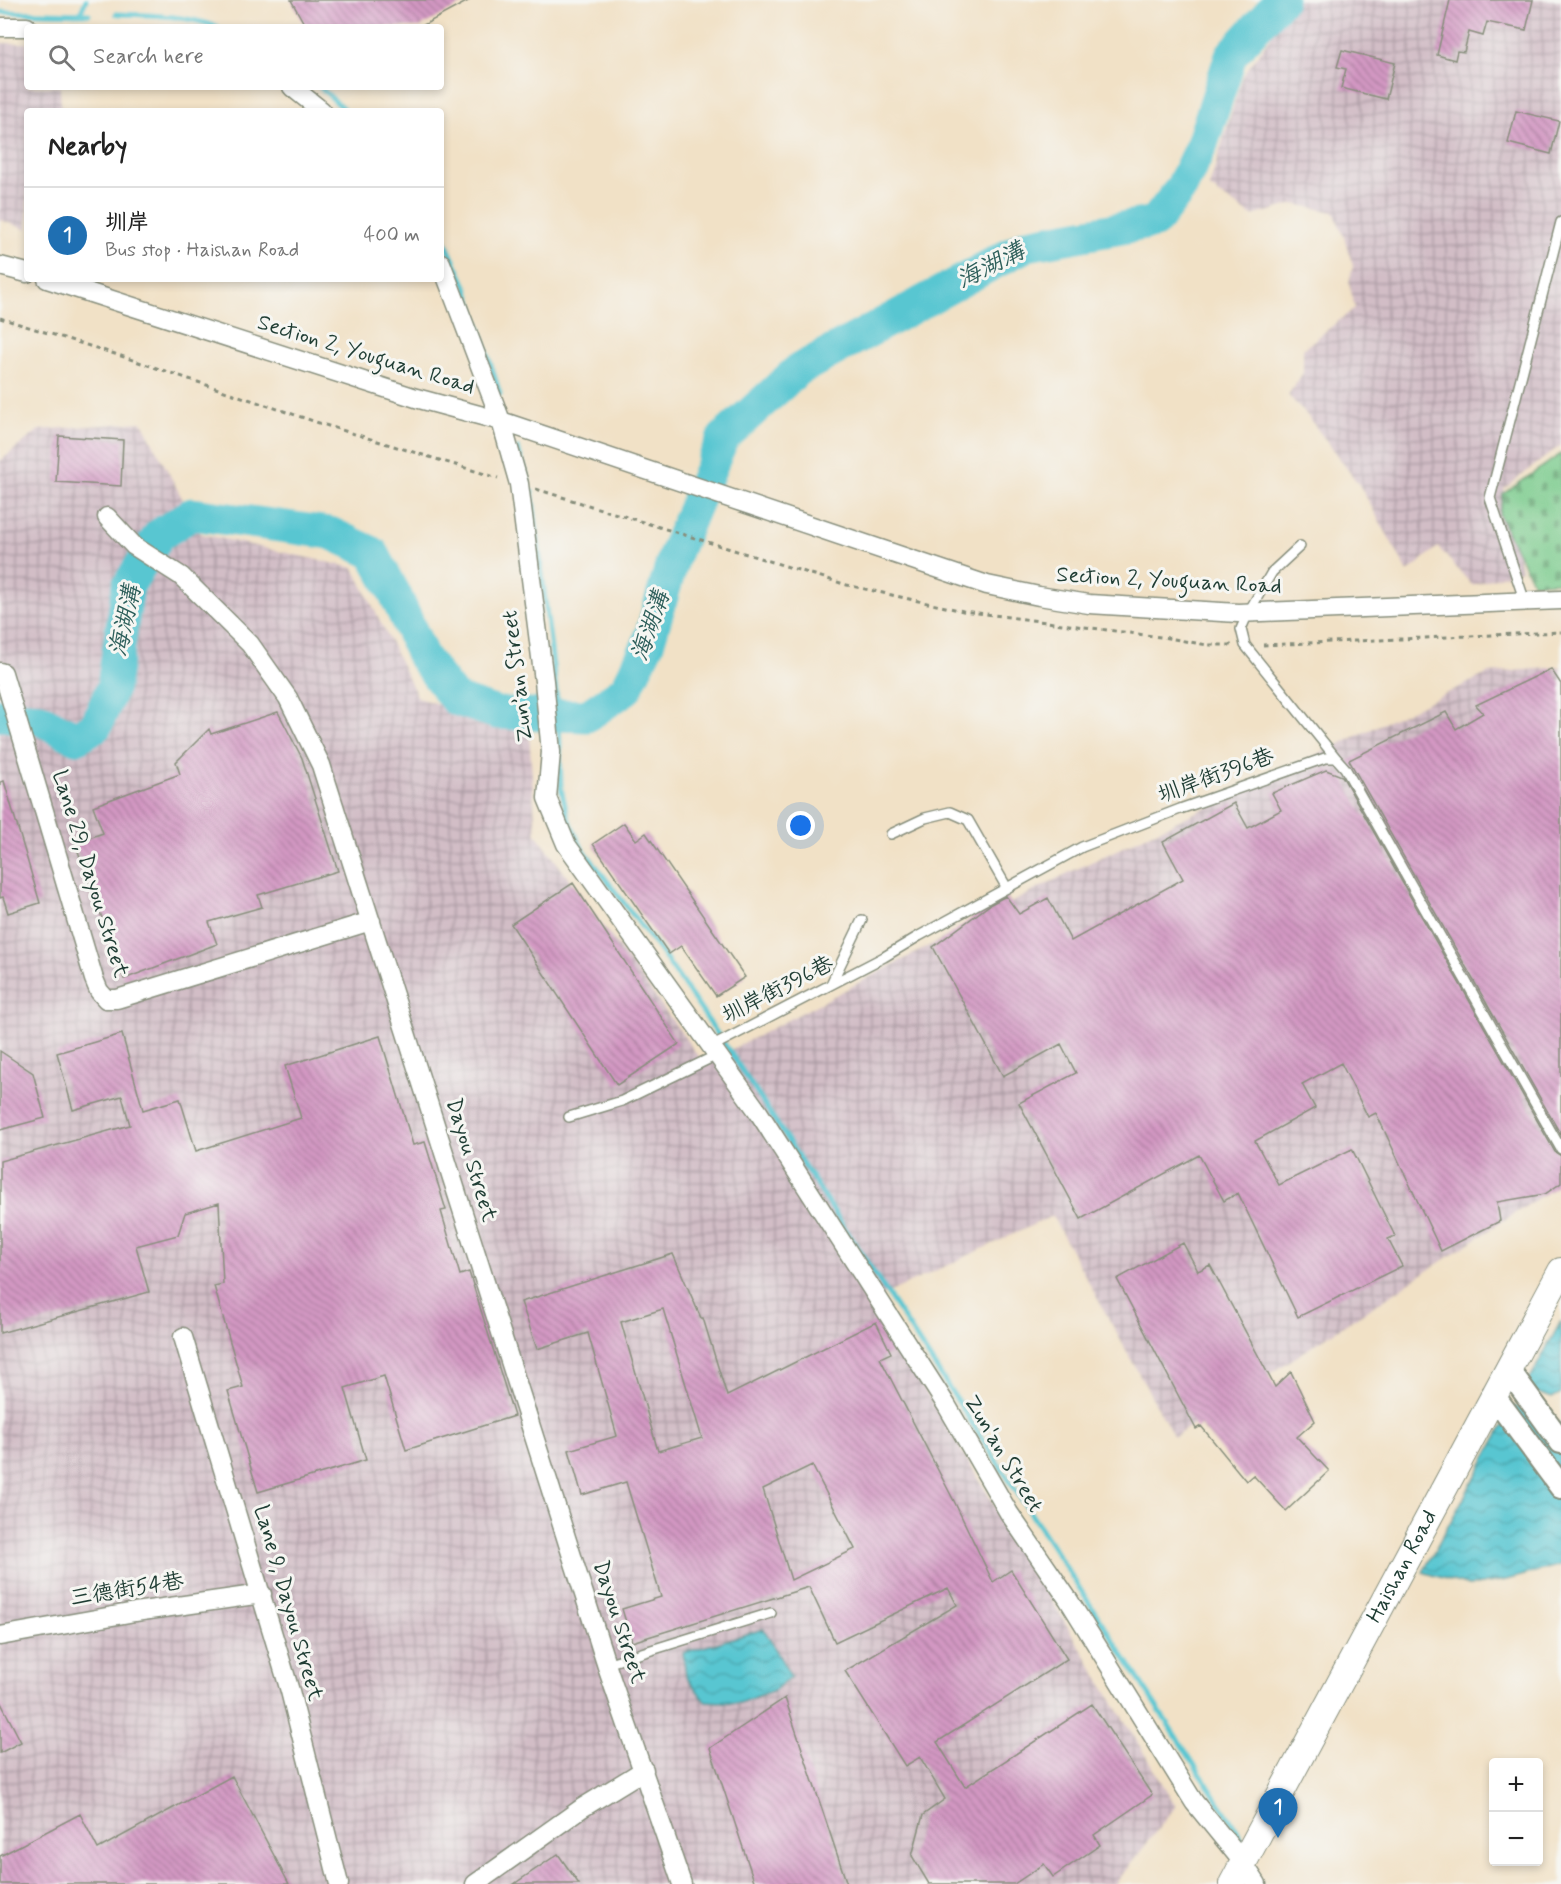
<!DOCTYPE html>
<html lang="en">
<head>
<meta charset="utf-8">
<style>
  :root { --surface:#fff; --page:#f6f6f6; --text:#222; --muted:#767676; --line:#e0e0e0; --accent:#1f6fb2 }
  body { margin:0; font-family:Mynerve,"LXGW WenKai TC",sans-serif; background:var(--page); color:var(--text) }
  .controls { position:absolute; right:18px; bottom:18px; display:grid; overflow:hidden; border-radius:6px; box-shadow:0 3px 9px #0003 }
  .controls button { width:54px; height:54px; display:grid; place-items:center; padding:0; border:0; border-bottom:2px solid var(--line); background:var(--surface); color:var(--text); font:30px sans-serif }
  .you { position:absolute; left:801px; top:826px; width:21px; height:21px; margin:-15px; border:4px solid #fff; border-radius:50%; background:#1a73e8; box-shadow:0 0 0 9px #1a73e833 }
  .badge { display:grid; place-items:center; width:39px; height:39px; border-radius:50%; background:var(--accent); color:#fff; font-size:20px; font-weight:700 }
  .pin { position:absolute; translate:-50% -50px; filter:drop-shadow(0 2px 3px #0008) }
  .pin::after { content:''; position:absolute; top:32px; width:21px; height:18px; background:inherit; clip-path:polygon(0 0,100% 0,50% 100%) }
  .list { margin:0; padding:0; list-style:none }
  h2 { display:flex; justify-content:space-between; align-items:center; height:78px; margin:0; padding:0 24px; font-size:26px }
  h2 small { font-size:20px; font-weight:400; color:var(--muted) }
  .list li { display:grid; grid-template-columns:39px 1fr auto; gap:18px; align-items:center; box-sizing:border-box; height:96px; padding:0 24px; border-top:2px solid var(--line) }
  .list b { display:block; font-size:22px; white-space:nowrap }
  .list p { margin:0; font-size:20px; white-space:nowrap; color:var(--muted) }
  .list em { font-size:20px; font-style:normal; color:var(--muted) }
  .icon { flex:none; width:33px; height:33px; fill:none; stroke:currentColor; stroke-width:2; stroke-linecap:round; stroke-linejoin:round }
  .map { position:relative; flex:none; width:1561px; height:1884px; overflow:hidden }
  .search { position:absolute; background:var(--surface); box-shadow:0 3px 9px #0003; left:24px; top:24px; width:420px; height:66px; display:flex; align-items:center; gap:15px; box-sizing:border-box; padding:0 21px; border-radius:6px; color:var(--muted); font-size:22px }
  .panel { position:absolute; background:var(--surface); box-shadow:0 3px 9px #0003; left:24px; top:108px; width:420px; height:174px; border-radius:6px }
  .map>svg:first-child { display:block }
  .industrial { fill:url(#industrial-grid) }
  .cemetery { fill:url(#cemetery-stones); stroke:#4c8460; stroke-width:1.5 }
  .water { fill:url(#water-waves); stroke:#3c8282; stroke-width:1.5 }
  .lines { fill:none; stroke-linecap:round; stroke-linejoin:round }
  .stream { stroke:#59c6d1; stroke-width:5 }
  .river { stroke:#59c6d1; stroke-width:33 }
  .building { fill:url(#building-back-hatch); fill-rule:evenodd }
  .service-casing { stroke:#888f7d; stroke-width:12 }
  .minor-casing { stroke:#888f7d; stroke-width:21 }
  .tertiary-casing { stroke:#888f7d; stroke-width:26 }
  .secondary-casing { stroke:#888f7d; stroke-width:28 }
  .path { stroke:#888f7d; stroke-width:3; stroke-dasharray:4.5 4.5; stroke-linecap:butt }
  .service { stroke:#fff; stroke-width:9 }
  .minor { stroke:#fff; stroke-width:18 }
  .tertiary { stroke:#fff; stroke-width:22 }
  .secondary { stroke:#fff; stroke-width:26 }
  .labels { text-anchor:middle; dominant-baseline:central; stroke-width:6; stroke-linejoin:round; paint-order:stroke }
  .street-label { font-size:22px; fill:#1f3d34; stroke:#f6f6f2 }
  .water-label { font-size:24px; font-style:italic; fill:#2e5f5b; stroke:#f6f6f2 }
</style>
</head>
<body>
<div class="map">
<svg width="1561" height="1884" viewBox="0 0 1561 1884">
  <defs>
    <pattern id="industrial-grid" width="8" height="8" patternUnits="userSpaceOnUse" patternTransform="scale(1.5)"><rect width="8" height="8" fill="#d2bdc6"/><path d="M0 4h8M4 0v8" fill="none" stroke="#aa9ba2"/></pattern>
    <pattern id="cemetery-stones" width="16" height="16" patternUnits="userSpaceOnUse" patternTransform="scale(1.5)"><rect width="16" height="16" fill="#79ca8b"/><path d="M2 7V4a2 2 0 0 1 4 0v3zM10 15v-3a2 2 0 0 1 4 0v3z" fill="#63a572"/></pattern>
    <pattern id="water-waves" width="16" height="10" patternUnits="userSpaceOnUse" patternTransform="scale(1.5)"><rect width="16" height="10" fill="#59c6d1"/><path d="M0 5q4-4 8 0t8 0" fill="none" stroke="#49a2aa"/></pattern>
    <pattern id="building-back-hatch" width="6" height="6" patternUnits="userSpaceOnUse" patternTransform="scale(1.5)"><rect width="6" height="6" fill="#d398c3"/><path d="M-1 5l2 2M0 0l6 6M5-1l2 2" fill="none" stroke="#ab7d9f"/></pattern>
  </defs>
  <rect width="100%" height="100%" fill="#f6f6f2"/>
  <filter id="ink" filterUnits="userSpaceOnUse"><feTurbulence type="fractalNoise" baseFrequency=".0167" numOctaves="2"/><feDisplacementMap in="SourceGraphic" scale="12" xChannelSelector="R" yChannelSelector="G"/><feConvolveMatrix kernelMatrix="1 2 1 2 8 2 1 2 1" color-interpolation-filters="sRGB"/></filter>
  <filter id="wash" filterUnits="userSpaceOnUse"><feTurbulence type="fractalNoise" baseFrequency=".008" numOctaves="4" result="noise"/><feDisplacementMap in="SourceGraphic" scale="24" xChannelSelector="R" yChannelSelector="G"/><feGaussianBlur stdDeviation="1.35" result="paint"/><feColorMatrix in="noise" values="0 0 0 0 0 0 0 0 0 0 0 0 0 0 0 0 0 1.4 0 .05"/><feComposite in="paint" operator="in"/></filter>
  <g filter="url(#wash)">
    <rect width="100%" height="100%" fill="#f1e1c6"/>
    <path class="industrial" d="M1297 0H1561V445L1504 489 1521 570 1472 585 1438 547 1408 572 1360 486 1306 414 1288 395 1303 373V349L1355 308 1349 283 1353 266 1344 237 1334 212 1294 204 1252 216 1209 187 1242 77Z
      M0 43H27V87H60L61 111H27V229L0 220Z
      M142 422 201 534 354 568 418 698 529 732 536 834 704 1064 1064 875 1489 673 1561 667V1183L1174 1437 1052 1216 871 1301 1176 1806 1115 1884H0V461L39 430Z"/>
    <path class="cemetery" d="M1561 454V582L1533 583 1499 515 1503 494Z"/>
    <path class="water" d="M1561 1321V1393L1552 1398 1525 1388Z
      M1514 1406 1561 1424V1565L1506 1580 1469 1586 1423 1572Z
      M764 1629 791 1677 774 1690 740 1703 705 1701 686 1676 683 1653Z"/>
    <g class="lines">
      <path class="stream" d="M0 12 89 14
        M80 14 86 0
        M116 14C150 15 185 15 218 27
        M320 87 346 111
        M442 235 467 288 500 394
        M518 449 528 480
        M532 492 559 715 561 788 568 818 581 846 663 955 732 1055 1237 1830 1244 1845"/>
      <path class="river" d="M0 715 40 719 76 738 96 726 113 686 128 586 159 535 192 514 330 533 373 553 395 594 423 657 455 699 497 713 587 716 626 689 648 644 674 556 723 438 798 370 1027 245 1155 222 1181 188 1202 144 1231 55 1281 0"/>
    </g>
    <g id="blocks">
      <path class="building" d="M291 0H470L420 27H306Z
        M1450 0H1533L1526 30 1487 22 1483 36 1469 32 1464 52 1457 51 1455 60 1437 55Z
        M1342 50 1395 63 1386 99 1341 88 1346 69 1337 67Z
        M1516 111 1559 121 1551 154 1508 143Z
        M59 436 123 440 121 486 56 482Z
        M1551 669 1561 684V1135L1349 760 1446 712 1456 729 1483 713 1476 705Z
        M278 712 302 758 338 871 258 895 262 907 209 922 217 944 124 979 75 843 103 833 93 806 180 774 176 762 209 729 211 734Z
        M1326 770 1342 776 1555 1152 1561 1156V1183L1545 1194 1497 1202 1500 1221 1441 1251 1376 1113 1368 1117 1341 1063 1302 1084 1315 1108 1255 1141 1279 1185 1352 1149 1395 1236 1388 1239 1402 1266 1298 1317 1238 1193 1224 1201 1199 1155 1081 1219 1019 1103 1076 1073 1061 1044 1003 1076 933 947 991 904 1006 896 1019 914 1048 898 1071 941 1183 879 1163 842 1234 803 1248 828 1281 810 1272 793Z
        M4 781 40 903 8 913 3 897 0 898V782Z
        M624 823 636 840 646 833 745 977 716 996 681 946 669 954 593 844Z
        M573 883 679 1044 617 1085 511 924Z
        M122 1034 143 1110 180 1099 196 1151 301 1118 285 1066 380 1036 413 1145 425 1142 446 1210 441 1211 460 1275 469 1272 514 1416 406 1450 384 1376 345 1388 366 1460 258 1492 228 1391 243 1387 214 1286 223 1284 219 1203 185 1213 178 1235 136 1246 149 1292 0 1333V1161L130 1125 122 1096 73 1110 57 1053Z
        M0 1051 33 1073 45 1118 0 1130Z
        M1183 1243 1198 1271 1210 1265 1275 1387 1291 1372 1315 1421 1297 1437 1329 1471 1286 1511 1253 1475 1246 1481 1201 1426 1196 1429 1117 1279Z
        M673 1254 701 1318H703L727 1396 876 1322 891 1353 880 1358 954 1501 993 1582 1011 1570 1067 1659 937 1742 965 1787 1092 1704 1152 1795 1094 1835 1100 1845 1053 1877 1044 1864 1014 1884H929L912 1856 923 1815 945 1799 920 1757 905 1766 845 1671 957 1605 948 1588 835 1642 809 1587 632 1642 622 1609 661 1597 626 1482 582 1495 569 1450 617 1436 588 1333 537 1349 521 1302ZM663 1309 702 1438 658 1451 621 1322ZM812 1465 855 1549 791 1580 763 1489Z
        M785 1698 847 1884H755L710 1748Z
        M0 1701 21 1742 0 1753Z
        M232 1776 289 1884H0V1856L80 1814 98 1849Z
        M558 1854 579 1884H514Z"/>
    </g>
  </g>
  <g filter="url(#ink)">
    <use href="#blocks" fill-opacity="0" stroke="#888f7d" stroke-width="1.5"/>
    <g class="lines">
      <g class="service-casing">
        <path id="service" d="M1300 546 1272 572 1248 613 1241 629 1245 645 1336 758
          M1525 602 1490 498 1561 222
          M891 834 925 818 950 812 968 820 1007 888
          M831 984 862 920
          M711 1047 884 957 919 936 1082 847 1180 809 1325 758H1336L1345 768 1561 1149
          M569 1117 622 1101 717 1055
          M606 1664 771 1613"/>
      </g>
      <g class="minor-casing">
        <path id="minor" d="M0 27H27
          M292 87 322 111
          M441 263 501 421 519 484 544 681 551 752 547 798 566 844 759 1113 947 1406 1009 1513 1068 1599 1194 1802 1242 1861 1257 1884
          M0 266 27 273
          M47 279 416 398 501 421 987 585 1039 596 1089 604 1238 613 1561 600
          M107 517 134 546 181 576 250 644 288 698 321 765 609 1673 682 1884
          M0 672 3 673 94 979 99 991 106 999H117L371 921
          M183 1337 290 1691 339 1884
          M0 1636 135 1612 262 1594
          M475 1884 582 1808 644 1770"/>
      </g>
      <g class="tertiary-casing">
        <path id="tertiary" d="M1508 1369 1561 1442
          M1493 1395 1561 1487"/>
      </g>
      <g class="secondary-casing">
        <g id="secondary">
          <path id="s1" d="M1232 1884 1561 1271"/>
        </g>
      </g>
      <path class="path" d="M0 318 115 354 322 424 498 478
        M536 489 847 585 963 611 1168 638 1207 645H1233
        M1263 645 1561 632"/>
      <use href="#service" class="service"/>
      <use href="#minor" class="minor"/>
      <use href="#tertiary" class="tertiary"/>
      <use href="#secondary" class="secondary"/>
    </g>
  </g>
  <g class="labels">
    <g class="street-label">
      <text transform="translate(366 355) rotate(17)">Section 2, Youguan Road</text>
      <text transform="translate(1169 581) rotate(3)">Section 2, Youguan Road</text>
      <text transform="translate(518 676) rotate(-97)">Zun’an Street</text>
      <text transform="translate(1216 776) rotate(-20)">圳岸街396巷</text>
      <text transform="translate(90 874) rotate(73)">Lane 29, Dayou Street</text>
      <text transform="translate(778 990) rotate(-27)">圳岸街396巷</text>
      <text transform="translate(471 1160) rotate(73)">Dayou Street</text>
      <text transform="translate(1003 1454) rotate(59)">Zun'an Street</text>
      <text stroke="none"><textPath href="#s1" startOffset="360">Haishan Road</textPath></text>
      <text transform="translate(127 1590) rotate(-9)">三德街54巷</text>
      <text transform="translate(288 1603) rotate(74)">Lane 9, Dayou Street</text>
      <text transform="translate(619 1622) rotate(72)">Dayou Street</text>
    </g>
    <g class="water-label">
      <text transform="translate(991 266) rotate(-27)">海湖溝</text>
      <text transform="translate(126 621) rotate(-78)">海湖溝</text>
      <text transform="translate(651 626) rotate(-71)">海湖溝</text>
    </g>
  </g>
</svg>
<div class="controls">
<button>+</button>
<button>−</button>
</div>
<div class="you"></div>
<div class="pin badge" style="left:1278px;top:1838px">1</div>
<div class="search"><svg class="icon" aria-label="search" viewBox="0 0 24 24"><circle cx="10" cy="10" r="6"/><path d="M15 15l6 6"/></svg>Search here</div>
<section class="panel">
<h2>Nearby<small></small></h2>
<ul class="list">
<li><span class="badge">1</span><div><b>圳岸</b><p>Bus stop · Haishan Road</p></div><em>400 m</em></li>
</ul>
</section>
</div>
</body>
</html>
